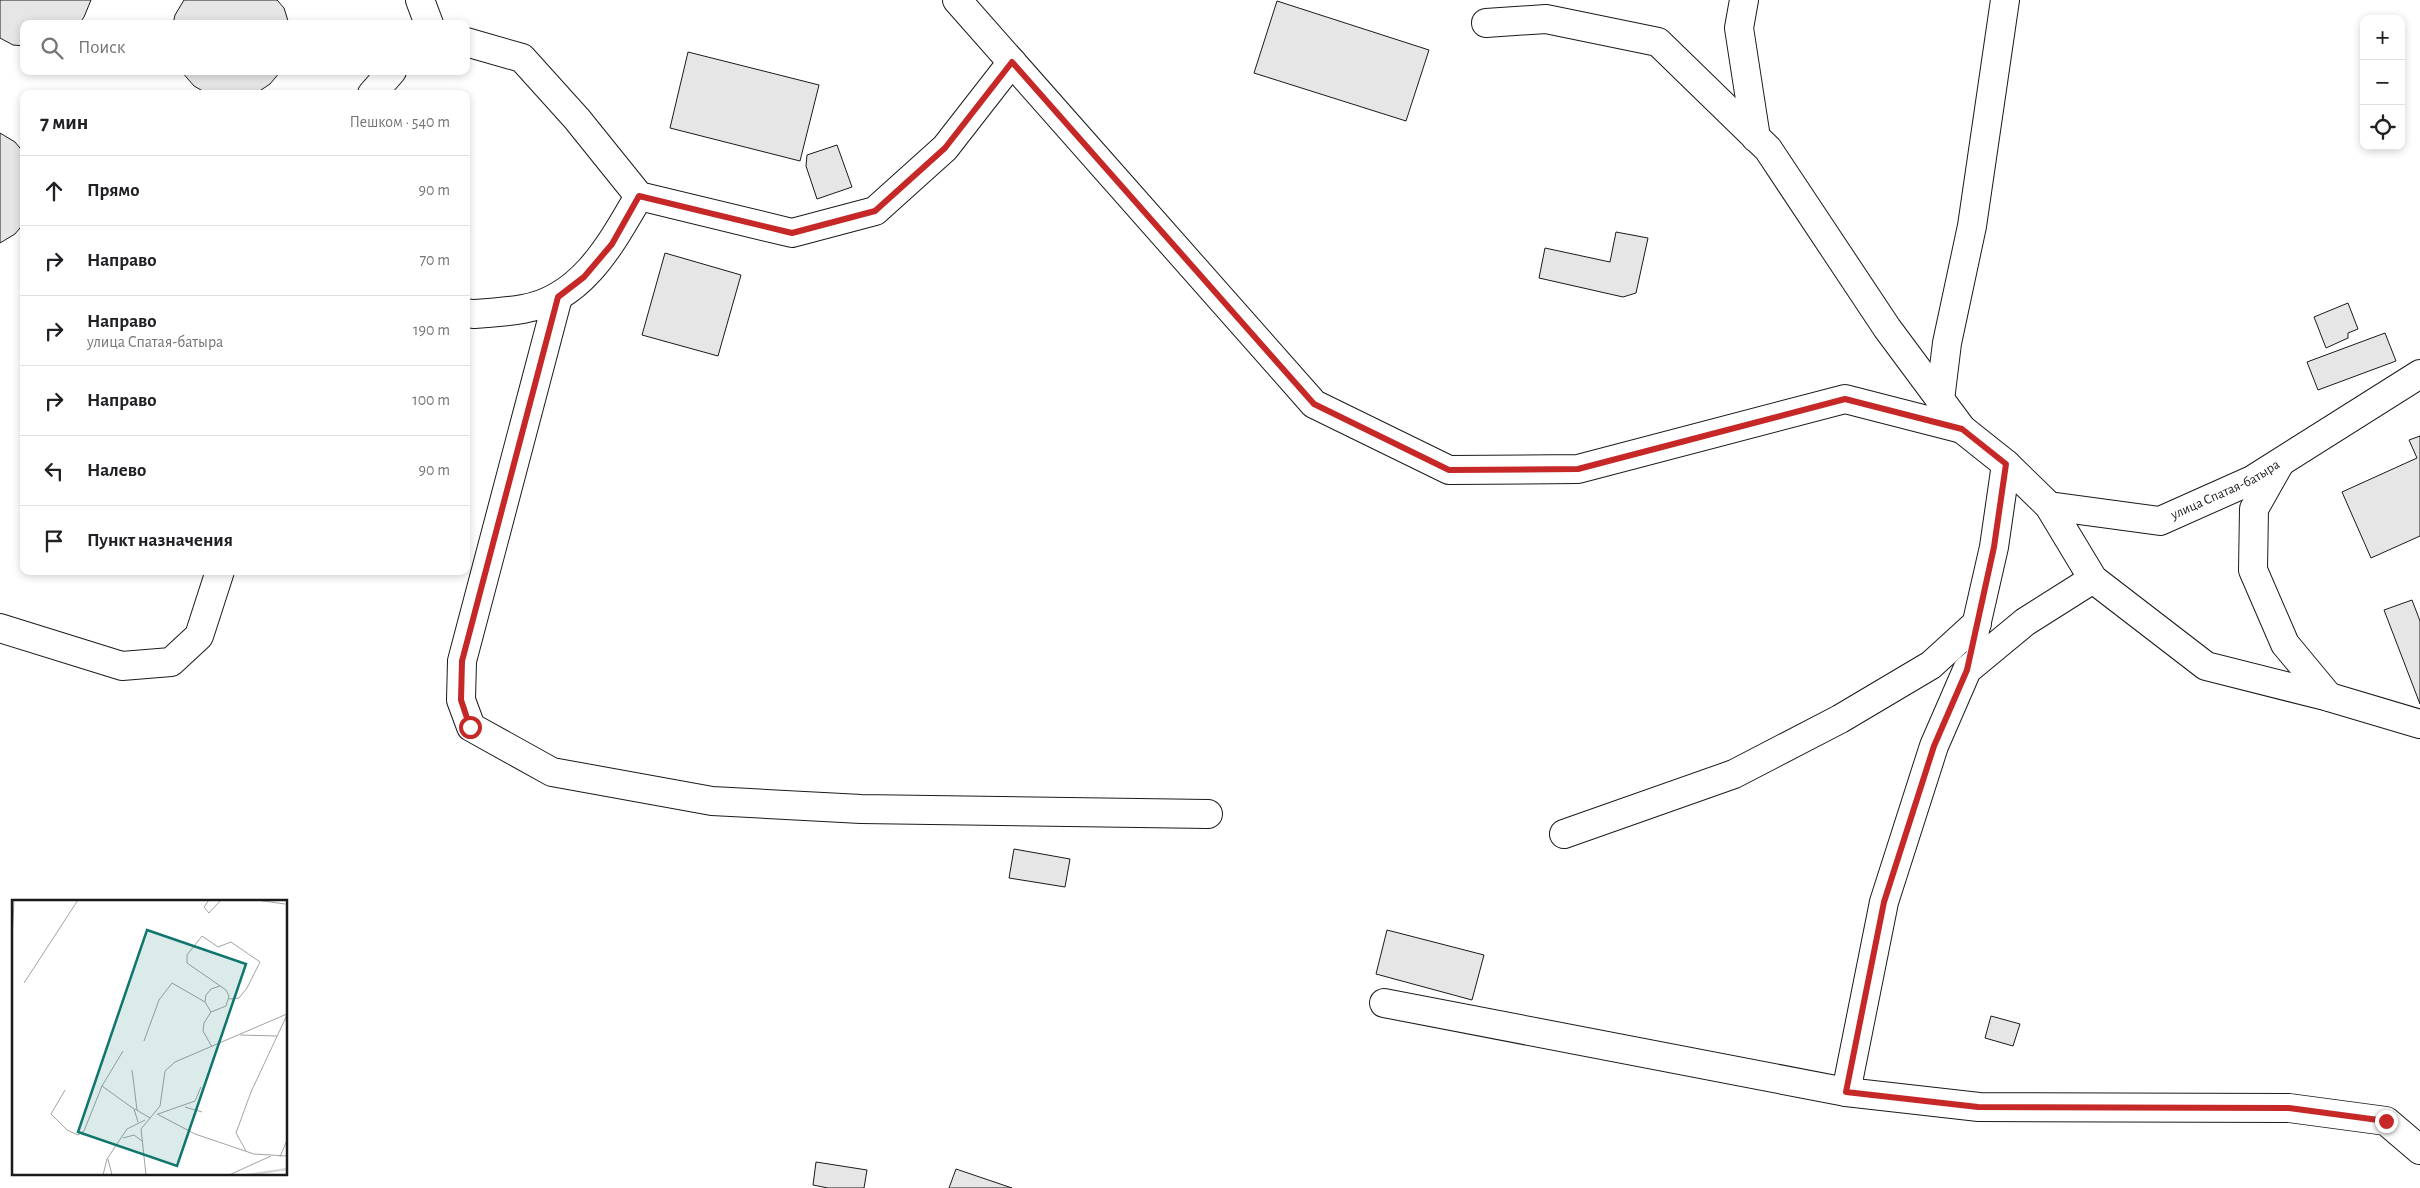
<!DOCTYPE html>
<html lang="ru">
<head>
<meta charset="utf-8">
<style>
  :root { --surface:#fff; --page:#f6f6f6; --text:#202124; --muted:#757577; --line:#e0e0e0 }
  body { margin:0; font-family:"Alegreya Sans",sans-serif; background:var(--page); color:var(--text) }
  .controls { position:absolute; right:15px; top:15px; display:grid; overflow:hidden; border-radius:10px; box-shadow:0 2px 8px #0003 }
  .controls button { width:45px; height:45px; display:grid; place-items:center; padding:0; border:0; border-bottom:1px solid var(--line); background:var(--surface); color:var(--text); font:25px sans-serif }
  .stop { position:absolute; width:15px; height:15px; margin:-11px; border:4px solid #c62828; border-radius:50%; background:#fff }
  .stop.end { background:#c62828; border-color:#fff; box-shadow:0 1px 5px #0008 }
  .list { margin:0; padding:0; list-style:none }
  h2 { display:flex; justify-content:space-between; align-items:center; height:65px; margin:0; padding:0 20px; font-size:21px }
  h2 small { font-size:16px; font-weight:400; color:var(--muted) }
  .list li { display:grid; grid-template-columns:32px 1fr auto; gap:15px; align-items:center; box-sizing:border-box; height:70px; padding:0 20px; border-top:1px solid var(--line) }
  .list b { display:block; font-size:19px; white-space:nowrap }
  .list p { margin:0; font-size:16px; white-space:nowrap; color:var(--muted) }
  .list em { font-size:16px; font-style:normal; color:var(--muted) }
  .icon { flex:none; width:28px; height:28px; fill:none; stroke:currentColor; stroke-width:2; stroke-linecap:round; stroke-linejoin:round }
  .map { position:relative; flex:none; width:2420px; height:1188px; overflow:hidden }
  .search { position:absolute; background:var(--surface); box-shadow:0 2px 8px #0003; left:20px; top:20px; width:450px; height:55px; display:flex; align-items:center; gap:12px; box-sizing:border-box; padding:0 18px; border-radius:10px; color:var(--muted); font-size:19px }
  .panel { position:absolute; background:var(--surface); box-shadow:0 2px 8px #0003; left:20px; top:90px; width:450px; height:485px; border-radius:10px }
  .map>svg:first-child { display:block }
  .building { fill:#e6e6e6; stroke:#1a1a1a }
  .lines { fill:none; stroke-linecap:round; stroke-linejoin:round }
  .minor-casing { stroke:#1a1a1a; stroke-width:30 }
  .minor { stroke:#fff; stroke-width:28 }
  .route { stroke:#c62828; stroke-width:6 }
  .labels { text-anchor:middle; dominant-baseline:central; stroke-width:4; stroke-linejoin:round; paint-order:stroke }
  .street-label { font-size:14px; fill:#1a1a1a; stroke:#fff }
  .inset-river { fill:none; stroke:#d7d7d7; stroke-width:2.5 }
  .inset-road { fill:none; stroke:#a3a3a3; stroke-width:1 }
  .view { fill:#0f766e; fill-opacity:0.15; stroke:#0f766e; stroke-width:2.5 }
  .inset-edge { fill:none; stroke:#1a1a1a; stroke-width:2.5 }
</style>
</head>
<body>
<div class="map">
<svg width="2420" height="1188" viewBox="0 0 2420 1188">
  <rect width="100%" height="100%" fill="#fff"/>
  <path class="building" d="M0 0H91L84 17 79 24H24V46L13 45 0 38Z
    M184 0H277L284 8 289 24H173L175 15Z
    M1277 1 1429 50 1406 121 1254 73Z
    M688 52 819 85 800 161 670 128Z
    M181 71H281L270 84 255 94H208L194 86Z
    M0 133 15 142 24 153V223L15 234 0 243Z
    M837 145 852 187 817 199 806 166 807 155Z
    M1616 232 1648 238 1636 293 1623 297 1539 278 1545 248 1610 262Z
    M665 253 741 275 718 356 642 335Z
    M2348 303 2358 329 2348 333V338L2326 348 2314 317Z
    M2385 333 2396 361 2318 390 2307 362Z
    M2420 436V536L2371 558 2342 492 2417 458 2409 440Z
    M2412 600 2420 621V704L2384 610Z
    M1014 849 1070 859 1065 887 1009 878Z
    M1387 930 1484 955 1472 1000 1376 974Z
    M1991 1016 2020 1024 2013 1046 1985 1038Z
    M816 1162 867 1170 864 1188H828L813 1185Z
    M956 1169 1012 1188H949Z"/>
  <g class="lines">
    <g class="minor-casing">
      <g id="minor">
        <path d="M420 0 429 24"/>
        <path id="s1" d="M957 0 1314 404 1449 470 1578 469 1845 399 1962 429 2006 464 2049 506 2160 521 2252 480 2420 374"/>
        <path d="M1744 0 1739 28 1756 138"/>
        <path d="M1486 23 1546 19 1658 42 1768 149 1887 328 1962 429"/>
        <path d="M466 42 522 58 577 119 639 196 792 233 875 211 945 148 1012 62"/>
        <path d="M372 94 392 71"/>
        <path d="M558 297 462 661 461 700 471 727 552 772 712 801 861 809 1208 814"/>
        <path d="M466 313 473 314C489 313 506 312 523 309 582 299 611 244 639 196"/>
        <path d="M1940 400 1947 343 1972 226 2005 0"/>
        <path d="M2280 463 2254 509 2253 570 2285 644 2329 697"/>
        <path d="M2049 506 2093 579 2206 666 2329 697 2420 724"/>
        <path d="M0 628 122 666 171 662 199 636 220 571"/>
        <path d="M1973 639 1994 547 2006 464"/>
        <path d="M1564 834 1734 774 1840 719 1931 665 1977 623"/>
        <path d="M1384 1003 1846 1092 1979 1107 2289 1108 2386 1121 2420 1150"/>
        <path d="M1846 1092 1884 902 1934 746 1967 670 2025 622 2093 579"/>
      </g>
    </g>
    <use href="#minor" class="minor"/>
  </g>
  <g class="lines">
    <path class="route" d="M470 727 461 700 462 661 558 297 584 277 612 244 639 196 792 233 875 211 945 148 1012 62 1314 404 1449 470 1578 469 1845 399 1962 429 2006 464 1994 547 1967 670 1934 746 1884 902 1846 1092 1978 1107 2289 1108 2386 1121"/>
  </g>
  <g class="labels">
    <g class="street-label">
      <text stroke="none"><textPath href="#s1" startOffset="1516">улица Спатая-батыра</textPath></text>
    </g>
  </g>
  <g transform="translate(12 900)">
    <rect width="275" height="275" fill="#fff"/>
    <path class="inset-river" d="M235 275 275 269"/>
    <path class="inset-road" d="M197 0 192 7 197 13 209 0M244 0 273 4M0 42 2 0M12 83 66 0M199 112 193 102 194 95 199 89 208 86M228 135 265 136M132 141 147 100 160 83 193 102M200 147 191 131 192 123 199 112 214 106 217 96 214 90 175 63V55L190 36 206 47 219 42 248 62 235 88 227 98 217 99M120 170 125 210M90 186 122 209 126 222M53 190 39 214 55 230 66 235 72 231 90 186 111 151M173 207 190 212M123 209 138 218M145 214 183 234 242 254 275 256M146 214 183 201 189 187M111 238 122 235 130 241M234 251 224 233 239 192 275 115M268 257 275 240M96 259 100 275M91 275 95 259 115 229 133 220M134 275 129 229 148 206 153 171 163 162 275 114M217 275 259 256"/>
    <path class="view" d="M135 30 234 64 165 266 66 232Z"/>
    <rect width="275" height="275" class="inset-edge"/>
  </g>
</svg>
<div class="controls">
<button>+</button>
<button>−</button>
<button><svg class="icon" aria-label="locate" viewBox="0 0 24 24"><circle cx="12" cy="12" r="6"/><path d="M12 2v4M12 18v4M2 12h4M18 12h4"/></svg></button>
</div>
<div class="stop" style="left:470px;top:727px"></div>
<div class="stop end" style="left:2386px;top:1121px"></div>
<div class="search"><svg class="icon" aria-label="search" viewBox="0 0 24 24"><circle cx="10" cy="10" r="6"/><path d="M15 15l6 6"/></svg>Поиск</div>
<section class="panel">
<h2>7 мин<small>Пешком · 540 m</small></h2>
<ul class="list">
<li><svg class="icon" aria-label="ahead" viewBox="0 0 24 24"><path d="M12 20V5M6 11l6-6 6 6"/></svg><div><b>Прямо</b></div><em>90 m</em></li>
<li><svg class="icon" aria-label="right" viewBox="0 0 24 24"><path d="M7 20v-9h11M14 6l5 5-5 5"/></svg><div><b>Направо</b></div><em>70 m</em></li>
<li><svg class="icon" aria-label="right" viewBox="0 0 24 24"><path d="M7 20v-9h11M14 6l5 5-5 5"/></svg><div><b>Направо</b><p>улица Спатая-батыра</p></div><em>190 m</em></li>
<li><svg class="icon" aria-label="right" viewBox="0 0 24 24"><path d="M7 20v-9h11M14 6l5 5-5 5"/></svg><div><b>Направо</b></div><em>100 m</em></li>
<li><svg class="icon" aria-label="left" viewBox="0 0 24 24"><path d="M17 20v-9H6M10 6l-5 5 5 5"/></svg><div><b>Налево</b></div><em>90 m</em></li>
<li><svg class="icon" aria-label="arrive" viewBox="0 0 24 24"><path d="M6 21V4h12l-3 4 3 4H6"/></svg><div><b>Пункт назначения</b></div></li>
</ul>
</section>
</div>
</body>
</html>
